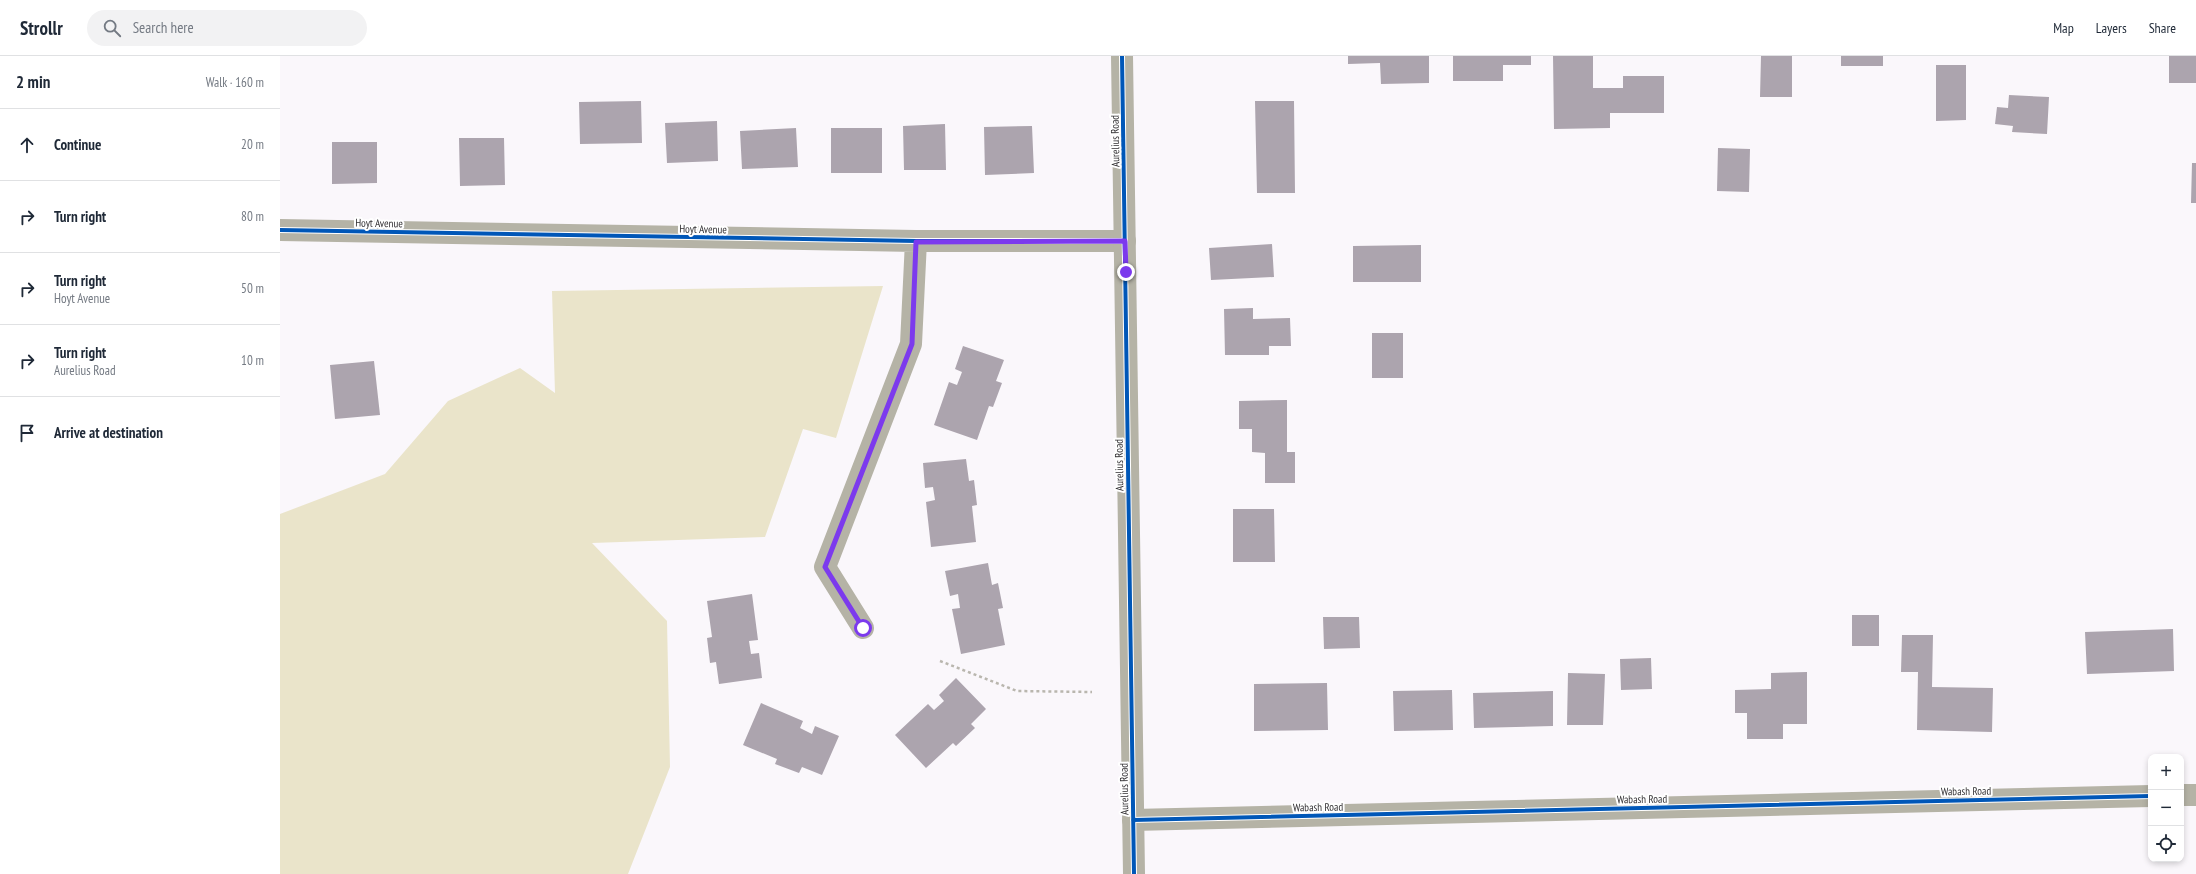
<!DOCTYPE html>
<html lang="en">
<head>
<meta charset="utf-8">
<style>
  :root { --surface:#fff; --page:#f2f2f3; --text:#1f2937; --muted:#747a83; --line:#e0e1e3 }
  body { margin:0; font-family:"PT Sans Narrow",sans-serif; background:var(--page); color:var(--text) }
  .controls { position:absolute; right:12px; bottom:12px; display:grid; overflow:hidden; border-radius:8px; box-shadow:0 2px 6px #0003 }
  .controls button { width:36px; height:36px; display:grid; place-items:center; padding:0; border:0; border-bottom:1px solid var(--line); background:var(--surface); color:var(--text); font:20px sans-serif }
  .stop { position:absolute; width:12px; height:12px; margin:-9px; border:3px solid #7c3aed; border-radius:50%; background:#fff }
  .stop.end { background:#7c3aed; border-color:#fff; box-shadow:0 1px 4px #0008 }
  .list { margin:0; padding:0; list-style:none }
  h2 { display:flex; justify-content:space-between; align-items:center; height:52px; margin:0; padding:0 16px; font-size:17px }
  h2 small { font-size:13px; font-weight:400; color:var(--muted) }
  .list li { display:grid; grid-template-columns:26px 1fr auto; gap:12px; align-items:center; box-sizing:border-box; height:72px; padding:0 16px; border-top:1px solid var(--line) }
  .list b { display:block; font-size:15px; white-space:nowrap }
  .list p { margin:0; font-size:13px; white-space:nowrap; color:var(--muted) }
  .list em { font-size:13px; font-style:normal; color:var(--muted) }
  .icon { flex:none; width:22px; height:22px; fill:none; stroke:currentColor; stroke-width:2; stroke-linecap:round; stroke-linejoin:round }
  .map { position:relative; flex:none; width:1916px; height:818px; overflow:hidden }
  header { display:flex; align-items:center; gap:24px; box-sizing:border-box; height:56px; padding:0 20px; background:var(--surface); border-bottom:1px solid var(--line) }
  header strong { font-size:19px }
  nav { display:flex; gap:22px; margin-inline-start:auto; font-size:14px }
  .search { width:280px; height:36px; background:var(--page); display:flex; align-items:center; gap:10px; box-sizing:border-box; padding:0 14px; border-radius:22px; color:var(--muted); font-size:15px }
  main { display:flex }
  aside { flex:1; background:var(--surface) }
  .map>svg:first-child { display:block }
  .green { fill:#eae4ca }
  .building { fill:#aca4ae }
  .lines { fill:none; stroke-linecap:round; stroke-linejoin:round }
  .path { stroke:#b9b6ae; stroke-width:2.5; stroke-dasharray:3 3; stroke-linecap:butt }
  .minor { stroke:#b5b3a6; stroke-width:22 }
  .tertiary { stroke:#b5b3a6; stroke-width:22 }
  .cycleway-casing { stroke:#fff; stroke-width:6 }
  .cycleway { stroke:#0057b8; stroke-width:4 }
  .route { stroke:#7c3aed; stroke-width:5 }
  .labels { text-anchor:middle; dominant-baseline:central; stroke-width:4; stroke-linejoin:round; paint-order:stroke }
  .street-label { font-size:11px; fill:#312f32; stroke:#fff }
</style>
</head>
<body>
<header>
<strong>Strollr</strong>
<div class="search"><svg class="icon" aria-label="search" viewBox="0 0 24 24"><circle cx="10" cy="10" r="6"/><path d="M15 15l6 6"/></svg>Search here</div>
<nav><a>Map</a><a>Layers</a><a>Share</a></nav>
</header>
<main>
<aside>
<h2>2 min<small>Walk · 160 m</small></h2>
<ul class="list">
<li><svg class="icon" aria-label="ahead" viewBox="0 0 24 24"><path d="M12 20V5M6 11l6-6 6 6"/></svg><div><b>Continue</b></div><em>20 m</em></li>
<li><svg class="icon" aria-label="right" viewBox="0 0 24 24"><path d="M7 20v-9h11M14 6l5 5-5 5"/></svg><div><b>Turn right</b></div><em>80 m</em></li>
<li><svg class="icon" aria-label="right" viewBox="0 0 24 24"><path d="M7 20v-9h11M14 6l5 5-5 5"/></svg><div><b>Turn right</b><p>Hoyt Avenue</p></div><em>50 m</em></li>
<li><svg class="icon" aria-label="right" viewBox="0 0 24 24"><path d="M7 20v-9h11M14 6l5 5-5 5"/></svg><div><b>Turn right</b><p>Aurelius Road</p></div><em>10 m</em></li>
<li><svg class="icon" aria-label="arrive" viewBox="0 0 24 24"><path d="M6 21V4h12l-3 4 3 4H6"/></svg><div><b>Arrive at destination</b></div></li>
</ul>
</aside>
<div class="map">
<svg width="1916" height="818" viewBox="0 0 1916 818">
  <rect width="100%" height="100%" fill="#faf7fb"/>
  <path class="green" d="M603 230 556 382 523 373 485 481 312 487 387 565 390 711 348 818H0V458L105 418 168 345 240 312 275 337 272 235Z"/>
  <path class="building" d="M1068 0H1149V27L1101 28 1100 7 1068 8Z
    M1173 0H1251V9H1223V25H1173Z
    M1273 0H1313V32H1343V20H1384V57H1330V72L1274 73Z
    M1481 0H1512V41H1480Z
    M1561 0H1603V10H1561Z
    M1889 0H1916V27H1889Z
    M1656 9H1686V64L1656 65Z
    M1729 39 1769 41 1767 78 1732 76 1733 70 1715 68 1717 51 1728 52Z
    M361 45 362 87 300 88 299 46Z
    M975 45H1014L1015 137H977Z
    M437 65 438 105 387 107 385 67Z
    M665 68 666 114H624L623 70Z
    M752 70 754 117 705 119 704 71Z
    M516 72 518 111 462 113 460 75Z
    M551 72H602V117H551Z
    M179 82H224L225 129 180 130Z
    M52 86H97V127L52 128Z
    M1438 92 1470 93 1469 136 1437 135Z
    M1912 107H1916V147H1911Z
    M992 188 994 221 931 224 929 192Z
    M1141 189V226H1073V190Z
    M973 252V263L1010 262 1011 290H989V299H945L944 253Z
    M1092 277H1123V322H1092Z
    M683 290 724 304 716 325 722 327 713 351 709 350 697 384 654 369 669 326 677 329 682 316 675 313Z
    M94 305 100 359 55 363 50 309Z
    M1007 344V396H1015V427H985V397L972 396V373H959V345Z
    M686 403 689 425 694 424 697 449 692 450 696 486 651 491 646 446 655 444 653 431 645 432 643 407Z
    M953 453H994L995 506H953Z
    M708 507 712 529 718 527 723 552 718 553 725 589 681 598 672 553 680 552 678 538 670 540 665 515Z
    M472 538 478 584 469 585 471 598 479 597 482 622 439 628 436 606 430 607 427 582 432 581 427 545Z
    M1572 559H1599V590H1572Z
    M1043 561H1079L1080 592 1044 593Z
    M1893 573 1894 615 1807 618 1805 576Z
    M1622 579H1653L1652 631 1713 632 1712 676 1637 674 1638 616H1621Z
    M1371 602 1372 633 1341 634 1340 603Z
    M1527 616V668H1503V683H1467V657H1455V634L1491 633V617Z
    M1288 617 1325 618 1323 669H1287Z
    M676 622 706 653 691 668 695 672 676 690 673 687 646 712 615 679 648 648 654 654 664 645 659 639Z
    M1047 627 1048 674 974 675V628Z
    M1172 634 1173 674 1114 675 1113 635Z
    M1273 635V670L1194 672 1193 637Z
    M481 647 523 665 520 672 532 678 535 670 559 680 542 719 522 711 519 717 495 708 497 703 463 689Z"/>
  <g class="lines">
    <path class="path" d="M660 605 737 635 812 636"/>
    <path class="minor" d="M0 174 636 185H845
      M583 572 545 511 631 288 636 185
      M1901 739H1916
      M853 764 1871 740"/>
    <path class="tertiary" d="M842 0 854 818"/>
    <g class="cycleway-casing">
      <path id="cycleway" d="M842 0 854 818
        M0 174 636 185H845
        M853 764 1871 740"/>
    </g>
    <use href="#cycleway" class="cycleway"/>
  </g>
  <g class="lines">
    <path class="route" d="M583 572 545 511 632 288 636 186 845 185 846 216"/>
  </g>
  <g class="labels">
    <g class="street-label">
      <text transform="translate(835 85) rotate(-91)">Aurelius Road</text>
      <text transform="translate(99 167) rotate(1)">Hoyt Avenue</text>
      <text transform="translate(423 173) rotate(1)">Hoyt Avenue</text>
      <text transform="translate(839 409) rotate(-91)">Aurelius Road</text>
      <text transform="translate(844 733) rotate(-91)">Aurelius Road</text>
      <text transform="translate(1686 735) rotate(-1)">Wabash Road</text>
      <text transform="translate(1362 743) rotate(-1)">Wabash Road</text>
      <text transform="translate(1038 751) rotate(-1)">Wabash Road</text>
    </g>
  </g>
</svg>
<div class="controls">
<button>+</button>
<button>−</button>
<button><svg class="icon" aria-label="locate" viewBox="0 0 24 24"><circle cx="12" cy="12" r="6"/><path d="M12 2v4M12 18v4M2 12h4M18 12h4"/></svg></button>
</div>
<div class="stop" style="left:583px;top:572px"></div>
<div class="stop end" style="left:846px;top:216px"></div>
</div>
</main>
</body>
</html>
